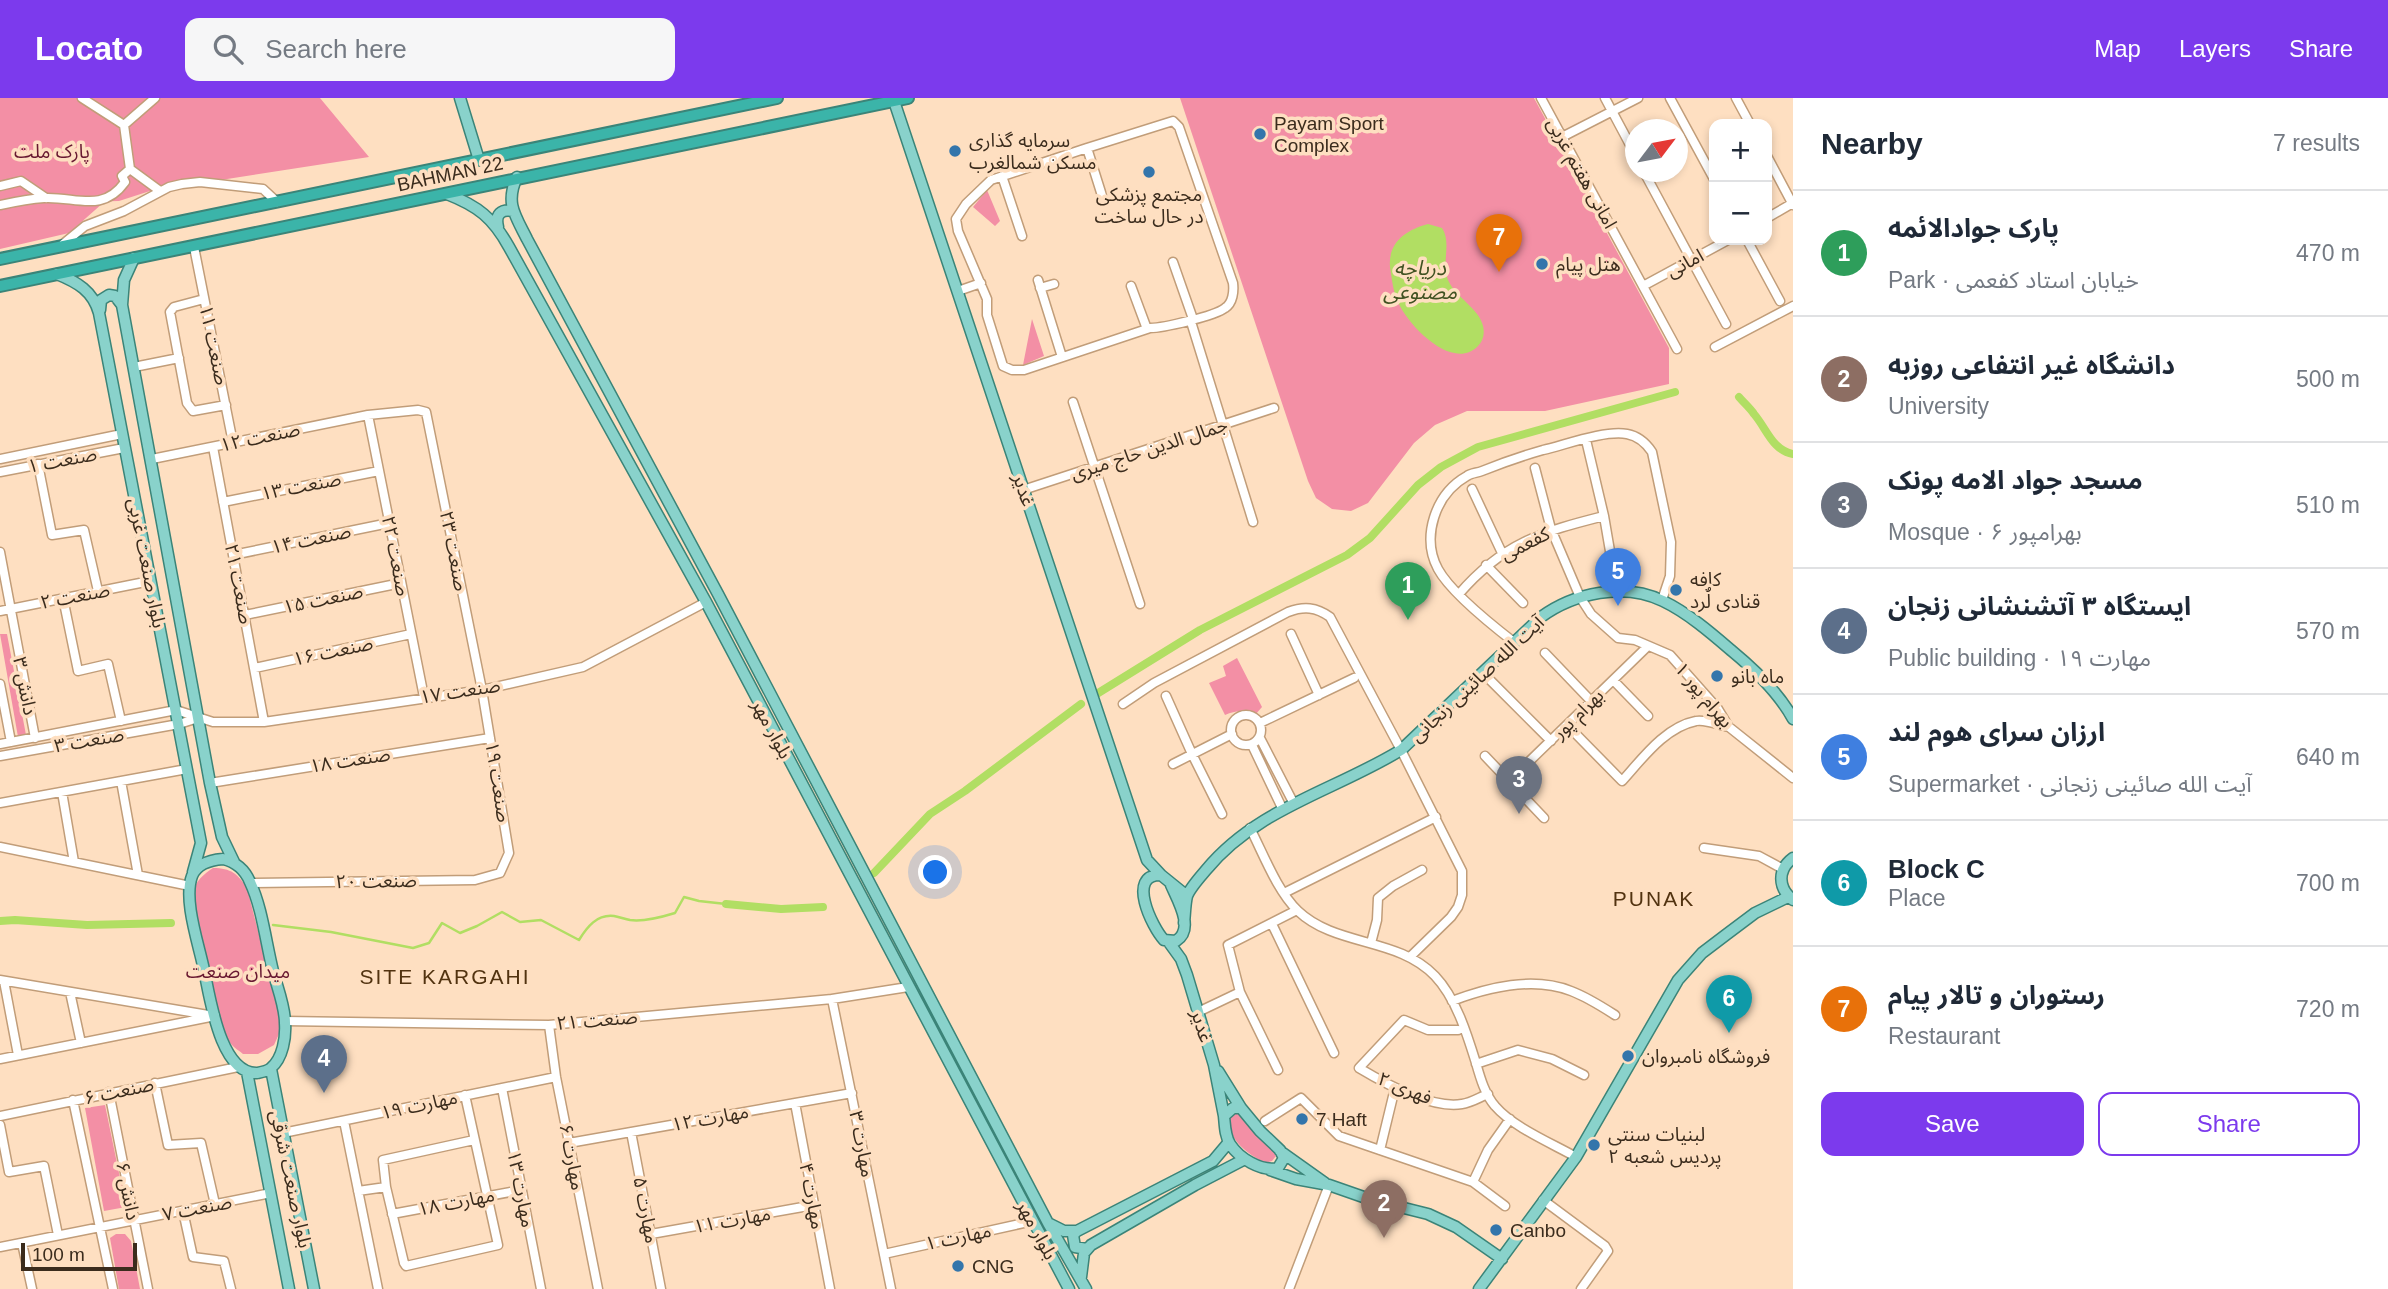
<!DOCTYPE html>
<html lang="en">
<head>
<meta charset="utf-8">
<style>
  :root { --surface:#fff; --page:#f6f6f7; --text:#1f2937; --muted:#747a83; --line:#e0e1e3; --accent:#7c3aed }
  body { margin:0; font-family:Helvetica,"Noto Sans Arabic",sans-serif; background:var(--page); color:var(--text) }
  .controls { position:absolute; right:21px; top:21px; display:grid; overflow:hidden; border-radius:14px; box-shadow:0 4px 10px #0003 }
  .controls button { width:63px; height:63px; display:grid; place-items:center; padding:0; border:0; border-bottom:2px solid var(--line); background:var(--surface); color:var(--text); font:35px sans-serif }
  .compass { position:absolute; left:1625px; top:21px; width:63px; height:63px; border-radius:50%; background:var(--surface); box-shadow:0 4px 10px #0003; rotate:58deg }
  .scale { position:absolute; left:21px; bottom:18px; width:116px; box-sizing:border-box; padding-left:7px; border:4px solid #3b2c1d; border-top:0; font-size:19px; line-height:24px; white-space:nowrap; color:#3b2c1d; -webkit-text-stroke:5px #fedfc1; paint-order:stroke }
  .you { position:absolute; left:936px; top:775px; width:24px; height:24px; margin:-18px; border:5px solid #fff; border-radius:50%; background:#1a73e8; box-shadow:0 0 0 10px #1a73e833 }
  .badge { display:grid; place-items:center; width:46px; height:46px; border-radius:50%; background:var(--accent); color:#fff; font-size:23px; font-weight:700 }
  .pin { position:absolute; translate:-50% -58px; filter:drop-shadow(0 2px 4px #0008) }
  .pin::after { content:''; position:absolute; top:37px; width:24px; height:21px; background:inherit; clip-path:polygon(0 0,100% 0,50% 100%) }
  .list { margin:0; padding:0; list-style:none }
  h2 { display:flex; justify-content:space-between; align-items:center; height:91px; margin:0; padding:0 28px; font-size:30px }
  h2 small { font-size:23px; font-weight:400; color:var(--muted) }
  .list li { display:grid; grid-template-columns:46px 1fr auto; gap:21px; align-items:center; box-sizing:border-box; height:126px; padding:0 28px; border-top:2px solid var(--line) }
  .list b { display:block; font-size:26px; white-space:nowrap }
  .list p { margin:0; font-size:23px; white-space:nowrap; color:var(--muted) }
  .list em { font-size:23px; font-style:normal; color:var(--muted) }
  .actions { display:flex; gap:14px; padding:21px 28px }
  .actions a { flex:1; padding:16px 0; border:2px solid var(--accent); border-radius:14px; text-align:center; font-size:24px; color:var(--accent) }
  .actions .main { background:var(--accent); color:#fff }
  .icon { flex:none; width:38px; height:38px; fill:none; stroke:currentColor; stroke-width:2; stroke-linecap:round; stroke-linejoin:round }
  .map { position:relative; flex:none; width:1793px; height:1191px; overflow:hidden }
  header { display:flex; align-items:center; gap:42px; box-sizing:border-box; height:98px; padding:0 35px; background:var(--accent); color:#fff }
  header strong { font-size:33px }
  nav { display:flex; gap:38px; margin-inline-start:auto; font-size:24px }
  .search { width:490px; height:63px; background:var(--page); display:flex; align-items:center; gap:18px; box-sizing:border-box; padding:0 24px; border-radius:14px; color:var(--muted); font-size:26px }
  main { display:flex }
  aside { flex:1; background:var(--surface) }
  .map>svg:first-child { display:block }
  .green { fill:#f38fa5 }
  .water { fill:#b1de63 }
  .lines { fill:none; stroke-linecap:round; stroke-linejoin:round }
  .stream { stroke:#b1de63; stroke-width:2.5 }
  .canal { stroke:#b1de63; stroke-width:8 }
  .minor-casing { stroke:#c19d79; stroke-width:11 }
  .major-casing { stroke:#3b8478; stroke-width:13 }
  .highway-casing { stroke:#3b8478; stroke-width:14 }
  .minor { stroke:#fff; stroke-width:8 }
  .major { stroke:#89d2cb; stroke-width:10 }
  .highway { stroke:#3bb4a9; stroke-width:10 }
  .poi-dot { fill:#3375ab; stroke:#fedfc1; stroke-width:2.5 }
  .labels { text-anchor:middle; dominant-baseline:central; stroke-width:7; stroke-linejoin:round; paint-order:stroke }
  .poi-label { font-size:19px; fill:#3b2c1d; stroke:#fedfc1; text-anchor:start }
  .park-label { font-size:19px; fill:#681831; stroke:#fedfc1 }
  .street-label { font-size:19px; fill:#3b2c1d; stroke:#fedfc1 }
  .water-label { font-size:21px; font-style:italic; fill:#415222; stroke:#fedfc1 }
  .neighbourhood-label { font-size:21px; letter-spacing:2px; fill:#523310; stroke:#fedfc1 }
</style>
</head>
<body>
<header>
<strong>Locato</strong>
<div class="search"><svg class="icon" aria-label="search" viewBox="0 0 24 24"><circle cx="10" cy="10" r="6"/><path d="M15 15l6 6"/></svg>Search here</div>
<nav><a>Map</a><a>Layers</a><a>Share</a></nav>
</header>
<main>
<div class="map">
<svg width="1793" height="1191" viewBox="0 0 1793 1191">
  <rect width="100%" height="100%" fill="#fedfc1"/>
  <path class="green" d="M0 0H320L369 59 150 93 119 103 81 104 103 105 69 135 0 151Z
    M1180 0H1534L1669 250V286L1545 313H1467L1435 327 1414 345 1368 405 1351 413 1332 411 1316 400 1308 383Z
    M987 92 1000 123 995 128 973 109Z
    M1032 221 1044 258 1023 267Z
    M0 536H7L26 637 18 639Z
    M1237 560 1262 609 1255 617C1243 612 1237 612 1225 617L1209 585 1226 578 1223 568Z
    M213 770C231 770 238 776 247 790L279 915V936L274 947 258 956H243C240 953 234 950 231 946 219 930 190 814 193 795 195 783 204 776 213 770Z
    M105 1007 126 1109 104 1113 85 1010Z
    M1230 1014H1239C1246 1024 1273 1050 1276 1058L1272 1063 1265 1065C1246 1055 1223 1038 1230 1014Z
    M116 1136H125L131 1143 140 1191H119L110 1140Z"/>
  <path class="water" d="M1428 126 1442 130C1452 145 1441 165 1448 182 1456 200 1479 210 1483 228 1485 236 1483 243 1478 248 1453 274 1409 228 1399 206 1393 194 1392 182 1390 169 1388 144 1406 132 1428 126Z"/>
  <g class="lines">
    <path class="stream" d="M273 827 331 834 413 850 429 845 442 825 460 835 477 828 502 814 520 824 541 822 579 842C587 829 597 816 614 818 619 819 625 821 630 822 644 824 662 819 675 815L684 799 699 803 726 806"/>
    <path class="canal" d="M1739 299C1744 305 1750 310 1754 316 1767 331 1772 352 1793 356
      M1095 597 1200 532 1347 457 1370 440 1418 387 1441 369 1478 349 1675 294
      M874 775 930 716 965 693 1081 606
      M726 806 781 811 823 809
      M0 823 15 822 87 827 171 825"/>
    <g class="minor-casing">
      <path id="minor" d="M82 0 124 27
        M155 0 124 27 130 71 160 93
        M1541 0 1677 251
        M1605 0 1636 58
        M1670 0 1714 81
        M1736 0 1750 26
        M1562 39 1638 0
        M1087 50 1173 23 1179 29 1233 185C1234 193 1233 205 1225 210 1215 218 1163 230 1150 230L1024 272H1012L1003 268 987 217V201L958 133 956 121 966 106 991 82 1087 50 1104 104
        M1767 58 1793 107
        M1644 74 1726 226
        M1002 78 1022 138
        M0 88 21 83 46 100
        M0 107C14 104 29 101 44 100 75 98 102 116 125 84L122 78 130 71
        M1767 120 1793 105
        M1747 142 1780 203
        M63 146 85 128 124 113 169 89 182 86 200 84 263 91 277 104
        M194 149 233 345
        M1173 164 1193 221
        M1038 182 1062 259
        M1131 188 1147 231
        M1643 188 1728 142
        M1040 190 1054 186
        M958 193 981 185
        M204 201 174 209 170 214 187 305 193 313 226 307
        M1192 227 1253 424
        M1715 249 1793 208
        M134 269 179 260
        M1073 304 1140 506
        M368 317 424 599
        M1586 342 1604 418 1617 494
        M213 349 264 624
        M0 361 122 336
        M152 361 368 317 418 312 426 314 482 592 509 755 500 775 475 782 251 785
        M38 366 52 437 84 432 98 493
        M1535 370 1551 431 1580 499 1591 516 1618 540 1635 542 1670 557 1718 611 1729 629 1793 680
        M0 374 124 350
        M1472 391 1502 455
        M1023 392 1274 310
        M223 404 379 373
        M0 454 35 640
        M233 457 389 425
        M1486 467 1523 505
        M1459 496C1503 445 1541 434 1604 418
        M63 500 78 573 108 566 121 623
        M0 513 150 483
        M245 517 401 485
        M1291 536 1319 597
        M1515 545C1493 528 1451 495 1438 471 1421 439 1435 396 1467 378 1471 375 1477 375 1482 373 1502 365 1522 358 1543 352 1565 347 1604 332 1627 336 1638 338 1646 345 1652 354L1671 444 1670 478 1662 502
        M1545 555 1591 603
        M255 570 411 536
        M1483 575 1551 643
        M1613 582 1648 618
        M0 586 11 644
        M1166 598 1192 656 1222 716
        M1123 606 1154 585 1288 514C1304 508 1316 509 1330 519L1401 652 1462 773V797L1458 809 1451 819 1411 858
        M1231 632a15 15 0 1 1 30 0a15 15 0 1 1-30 0Z
        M1260 625 1354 580
        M1567 627 1622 683C1642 661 1665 629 1696 623 1705 621 1719 627 1729 629
        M1260 640 1294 706
        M0 646 176 612 213 624H264L482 592 583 569 706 504
        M1252 647 1283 712
        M0 658 179 626 198 620
        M1485 658 1544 720
        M1173 666 1232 636
        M121 683 138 777
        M1508 684 1648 548
        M210 685 490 640
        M62 694 74 764
        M0 705 187 671
        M1250 730C1263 755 1277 793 1298 813 1336 849 1398 839 1435 878 1456 900 1467 936 1476 965 1480 979 1485 997 1495 1008 1513 1029 1551 1045 1576 1059
        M0 749 190 788
        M1704 750 1759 758 1783 771
        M1284 795 1436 719
        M1272 826 1334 955
        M1371 845 1377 822 1378 800 1393 788 1422 772
        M0 882 208 917
        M4 883 18 957
        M70 894 81 945
        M1240 894 1228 847 1297 812
        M832 901 891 1191
        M1452 903C1489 889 1533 878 1571 893 1587 899 1601 908 1615 917
        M1198 914 1240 894 1278 972
        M285 923 549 927 832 901 908 889
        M549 927 556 979 598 1191
        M1458 932H1428L1404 922 1359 970C1384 985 1432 1011 1462 1006 1471 1005 1480 999 1488 996
        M0 961 215 918
        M1476 966 1518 952 1552 961 1584 977
        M155 985 168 1047 201 1045 215 1106
        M502 990 541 1191
        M109 994 148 1191
        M465 997 498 1147 406 1168 404 1165 386 1089 383 1062 474 1042
        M73 1002 113 1191
        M795 1005 830 1191
        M0 1018 238 969
        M344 1023 378 1191
        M1265 1023 1301 1000 1339 1038 1473 1084 1505 1108
        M0 1027 9 1074 44 1068 58 1137
        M631 1034 661 1191
        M283 1035 556 979
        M569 1045 852 995
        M1380 1052 1395 990
        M1473 1084 1488 1052 1510 1021
        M358 1093 386 1089
        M1543 1102 1605 1148 1608 1153 1581 1191
        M183 1113 193 1159 224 1163 231 1191
        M392 1116 521 1092
        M651 1136 814 1107
        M22 1145 32 1191
        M0 1149 271 1095
        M884 1156 1033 1123
        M1289 1191 1329 1087"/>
    </g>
    <g class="major-casing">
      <path id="major" d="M460 0 479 62
        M894 3 1147 762 1161 777
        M517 79C505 105 515 117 527 141L718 496 1048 1125 1086 1191
        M447 96C478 108 493 120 509 149L706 504 1069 1191
        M498 129C495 116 501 111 513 113
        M134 160 124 182 122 207 210 685 222 739 234 764
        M57 176C77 184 93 193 99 215L201 745 193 774
        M100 212 101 202 109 197 115 198 122 207
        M1793 760C1777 772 1778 790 1793 802
        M223 761C236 764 245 772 250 784 262 809 266 845 273 873 277 889 285 908 285 925 286 939 283 960 271 970 268 973 262 974 257 975 220 976 210 899 204 872 199 847 183 802 192 778 197 765 211 762 223 761Z
        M1171 787C1178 803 1195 831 1176 843L1164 842C1152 829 1126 776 1161 777L1187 798
        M1184 825C1185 817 1185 806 1187 798 1190 790 1200 779 1206 772 1257 710 1334 693 1401 652L1541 519C1574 495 1624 484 1663 503 1688 515 1711 535 1732 553 1755 572 1779 595 1793 621
        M1168 843 1181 861 1187 877 1214 967 1224 1018
        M271 971 314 1191
        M1218 973 1241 1010
        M247 974 289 1191
        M1233 1010H1241L1260 1033 1280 1052 1284 1060 1278 1070C1261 1074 1239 1060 1230 1046 1225 1038 1225 1028 1224 1018Z
        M1280 1053 1325 1085
        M1270 1072 1296 1081 1329 1087 1372 1102 1428 1116 1456 1129 1502 1161
        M1050 1126 1064 1133H1077L1213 1063 1229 1044
        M1077 1133 1073 1137 1075 1149 1087 1151
        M1081 1179 1084 1155 1091 1147 1195 1087 1245 1061
        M1479 1191 1576 1059 1678 882 1702 855 1727 836 1755 815 1788 799"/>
    </g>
    <g class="highway-casing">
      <path id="highway" d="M0 161 777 0
        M0 188 908 0"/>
    </g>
    <use href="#minor" class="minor"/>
    <use href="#major" class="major"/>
    <use href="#highway" class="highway"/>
  </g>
  <g class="poi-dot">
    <circle cx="1260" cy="36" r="7"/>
    <circle cx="955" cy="53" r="7"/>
    <circle cx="1149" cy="74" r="7"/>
    <circle cx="1542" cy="166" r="7"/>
    <circle cx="1676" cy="492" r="7"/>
    <circle cx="1717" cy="578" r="7"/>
    <circle cx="1628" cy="958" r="7"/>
    <circle cx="1302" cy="1021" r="7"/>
    <circle cx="1594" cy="1047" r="7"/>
    <circle cx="1496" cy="1132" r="7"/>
    <circle cx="958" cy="1168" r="7"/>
  </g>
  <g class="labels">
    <g class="poi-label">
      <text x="1274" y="25">Payam Sport<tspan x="1274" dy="22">Complex</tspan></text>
      <text x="969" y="42">سرمایه گذاری<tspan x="969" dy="22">مسکن شمالغرب</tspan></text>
      <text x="1149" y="96" text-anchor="middle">مجتمع پزشکی<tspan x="1149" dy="22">در حال ساخت</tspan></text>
      <text x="1556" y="166">هتل پیام</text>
      <text x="1690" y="481">کافه<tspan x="1690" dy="22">قنادی لٌرد</tspan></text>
      <text x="1731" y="578">ماه بانو</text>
      <text x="1642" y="958">فروشگاه نامبروان</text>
      <text x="1316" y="1021">7 Haft</text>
      <text x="1608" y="1036">لبنیات سنتی<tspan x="1608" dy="22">پردیس شعبه ۲</tspan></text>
      <text x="1510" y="1132">Canbo</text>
      <text x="972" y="1168">CNG</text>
    </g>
    <g class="park-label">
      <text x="52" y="53">پارک ملت</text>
      <text x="238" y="873">میدان صنعت</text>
    </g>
    <g class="street-label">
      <text transform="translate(1582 75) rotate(61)">امانی هفتم غربی</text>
      <text transform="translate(450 76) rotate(-12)">BAHMAN 22</text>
      <text transform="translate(1685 165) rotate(-28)">امانی</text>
      <text transform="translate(214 247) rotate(78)">صنعت ۱۱</text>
      <text transform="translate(260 339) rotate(-12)">صنعت ۱۲</text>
      <text transform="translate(1149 351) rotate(-18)">جمال الدین حاج میری</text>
      <text transform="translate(62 362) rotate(-11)">صنعت ۱</text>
      <text transform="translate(301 388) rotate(-11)">صنعت ۱۳</text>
      <text transform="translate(1024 392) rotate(72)">غدیر</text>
      <text transform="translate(311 441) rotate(-12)">صنعت ۱۴</text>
      <text transform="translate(1525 446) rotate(-27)">کفعمی</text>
      <text transform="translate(454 453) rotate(79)">صنعت ۲۳</text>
      <text transform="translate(396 458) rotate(79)">صنعت ۲۲</text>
      <text transform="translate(147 465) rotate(79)">بلوار صنعت غربی</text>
      <text transform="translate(239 486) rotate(79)">صنعت ۲۱</text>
      <text transform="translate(75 498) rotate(-11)">صنعت ۲</text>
      <text transform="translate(323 501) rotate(-12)">صنعت ۱۵</text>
      <text transform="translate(333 553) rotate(-12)">صنعت ۱۶</text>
      <text transform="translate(1477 581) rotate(-43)">آیت الله صائینی زنجانی</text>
      <text transform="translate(25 588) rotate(79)">دانش ۳</text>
      <text transform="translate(460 593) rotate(-9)">صنعت ۱۷</text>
      <text transform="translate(1704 597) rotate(50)">بهرام پور ۱</text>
      <text transform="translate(1578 616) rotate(-44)">بهرام پور</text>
      <text transform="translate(772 631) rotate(62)">بلوار مهر</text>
      <text transform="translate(89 642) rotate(-10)">صنعت ۳</text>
      <text transform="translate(350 662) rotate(-9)">صنعت ۱۸</text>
      <text transform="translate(498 684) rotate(81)">صنعت ۱۹</text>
      <text transform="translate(376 783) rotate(-1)">صنعت ۲۰</text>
      <text transform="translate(597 922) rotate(-5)">صنعت ۲۱</text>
      <text transform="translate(1202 928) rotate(73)">غدیر</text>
      <text transform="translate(1405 990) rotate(22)">فهری ۲</text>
      <text transform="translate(119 993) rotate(-12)">صنعت ۶</text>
      <text transform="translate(419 1007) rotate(-12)">مهارت ۱۹</text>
      <text transform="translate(710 1020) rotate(-10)">مهارت ۱۲</text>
      <text transform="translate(862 1046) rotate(79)">مهارت ۳</text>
      <text transform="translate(572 1059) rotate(79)">مهارت ۶</text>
      <text transform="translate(291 1081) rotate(78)">بلوار صنعت شرقی</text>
      <text transform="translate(521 1091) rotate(79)">مهارت ۱۳</text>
      <text transform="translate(128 1093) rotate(79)">دانش ۶</text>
      <text transform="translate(812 1098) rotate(79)">مهارت ۴</text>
      <text transform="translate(456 1104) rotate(-11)">مهارت ۱۸</text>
      <text transform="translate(197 1110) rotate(-11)">صنعت ۷</text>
      <text transform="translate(646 1112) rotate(79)">مهارت ۵</text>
      <text transform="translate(732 1122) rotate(-10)">مهارت ۱۱</text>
      <text transform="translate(1037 1132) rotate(62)">بلوار مهر</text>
      <text transform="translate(958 1139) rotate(-12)">مهارت ۱</text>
    </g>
    <g class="water-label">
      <text x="1420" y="169">دریاچه<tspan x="1420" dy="24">مصنوعی</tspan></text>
    </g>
    <g class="neighbourhood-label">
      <text x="1654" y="800">PUNAK</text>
      <text x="445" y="878">SITE KARGAHI</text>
    </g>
  </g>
</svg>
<div class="controls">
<button>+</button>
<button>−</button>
</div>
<svg class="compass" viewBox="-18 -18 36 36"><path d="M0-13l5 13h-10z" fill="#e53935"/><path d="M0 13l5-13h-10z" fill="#747a83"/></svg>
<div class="scale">100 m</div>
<div class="you"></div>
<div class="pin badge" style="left:1408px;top:522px;background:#2e9e5b">1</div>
<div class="pin badge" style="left:1384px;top:1140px;background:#8d6e63">2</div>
<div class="pin badge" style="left:1519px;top:716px;background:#6b7280">3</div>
<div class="pin badge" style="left:324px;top:995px;background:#5c6f8a">4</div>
<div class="pin badge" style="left:1618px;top:508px;background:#3f7fe0">5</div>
<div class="pin badge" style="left:1729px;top:935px;background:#0f9aa8">6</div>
<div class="pin badge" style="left:1499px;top:174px;background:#e8710a">7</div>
</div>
<aside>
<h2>Nearby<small>7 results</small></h2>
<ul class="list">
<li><span class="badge" style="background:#2e9e5b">1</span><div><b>پارک جوادالائمه</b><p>Park · خیابان استاد کفعمی</p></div><em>470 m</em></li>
<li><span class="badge" style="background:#8d6e63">2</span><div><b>دانشگاه غیر انتفاعی روزبه</b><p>University</p></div><em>500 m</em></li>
<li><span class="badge" style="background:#6b7280">3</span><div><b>مسجد جواد الامه پونک</b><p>Mosque · بهرامپور ۶</p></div><em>510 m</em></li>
<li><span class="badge" style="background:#5c6f8a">4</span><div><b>ایستگاه ۳ آتشنشانی زنجان</b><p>Public building · مهارت ۱۹</p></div><em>570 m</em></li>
<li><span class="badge" style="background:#3f7fe0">5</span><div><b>ارزان سرای هوم لند</b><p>Supermarket · آیت الله صائینی زنجانی</p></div><em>640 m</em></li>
<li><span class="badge" style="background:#0f9aa8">6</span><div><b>Block C</b><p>Place</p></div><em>700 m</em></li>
<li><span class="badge" style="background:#e8710a">7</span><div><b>رستوران و تالار پیام</b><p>Restaurant</p></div><em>720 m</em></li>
</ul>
<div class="actions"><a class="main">Save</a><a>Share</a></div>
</aside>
</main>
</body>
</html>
